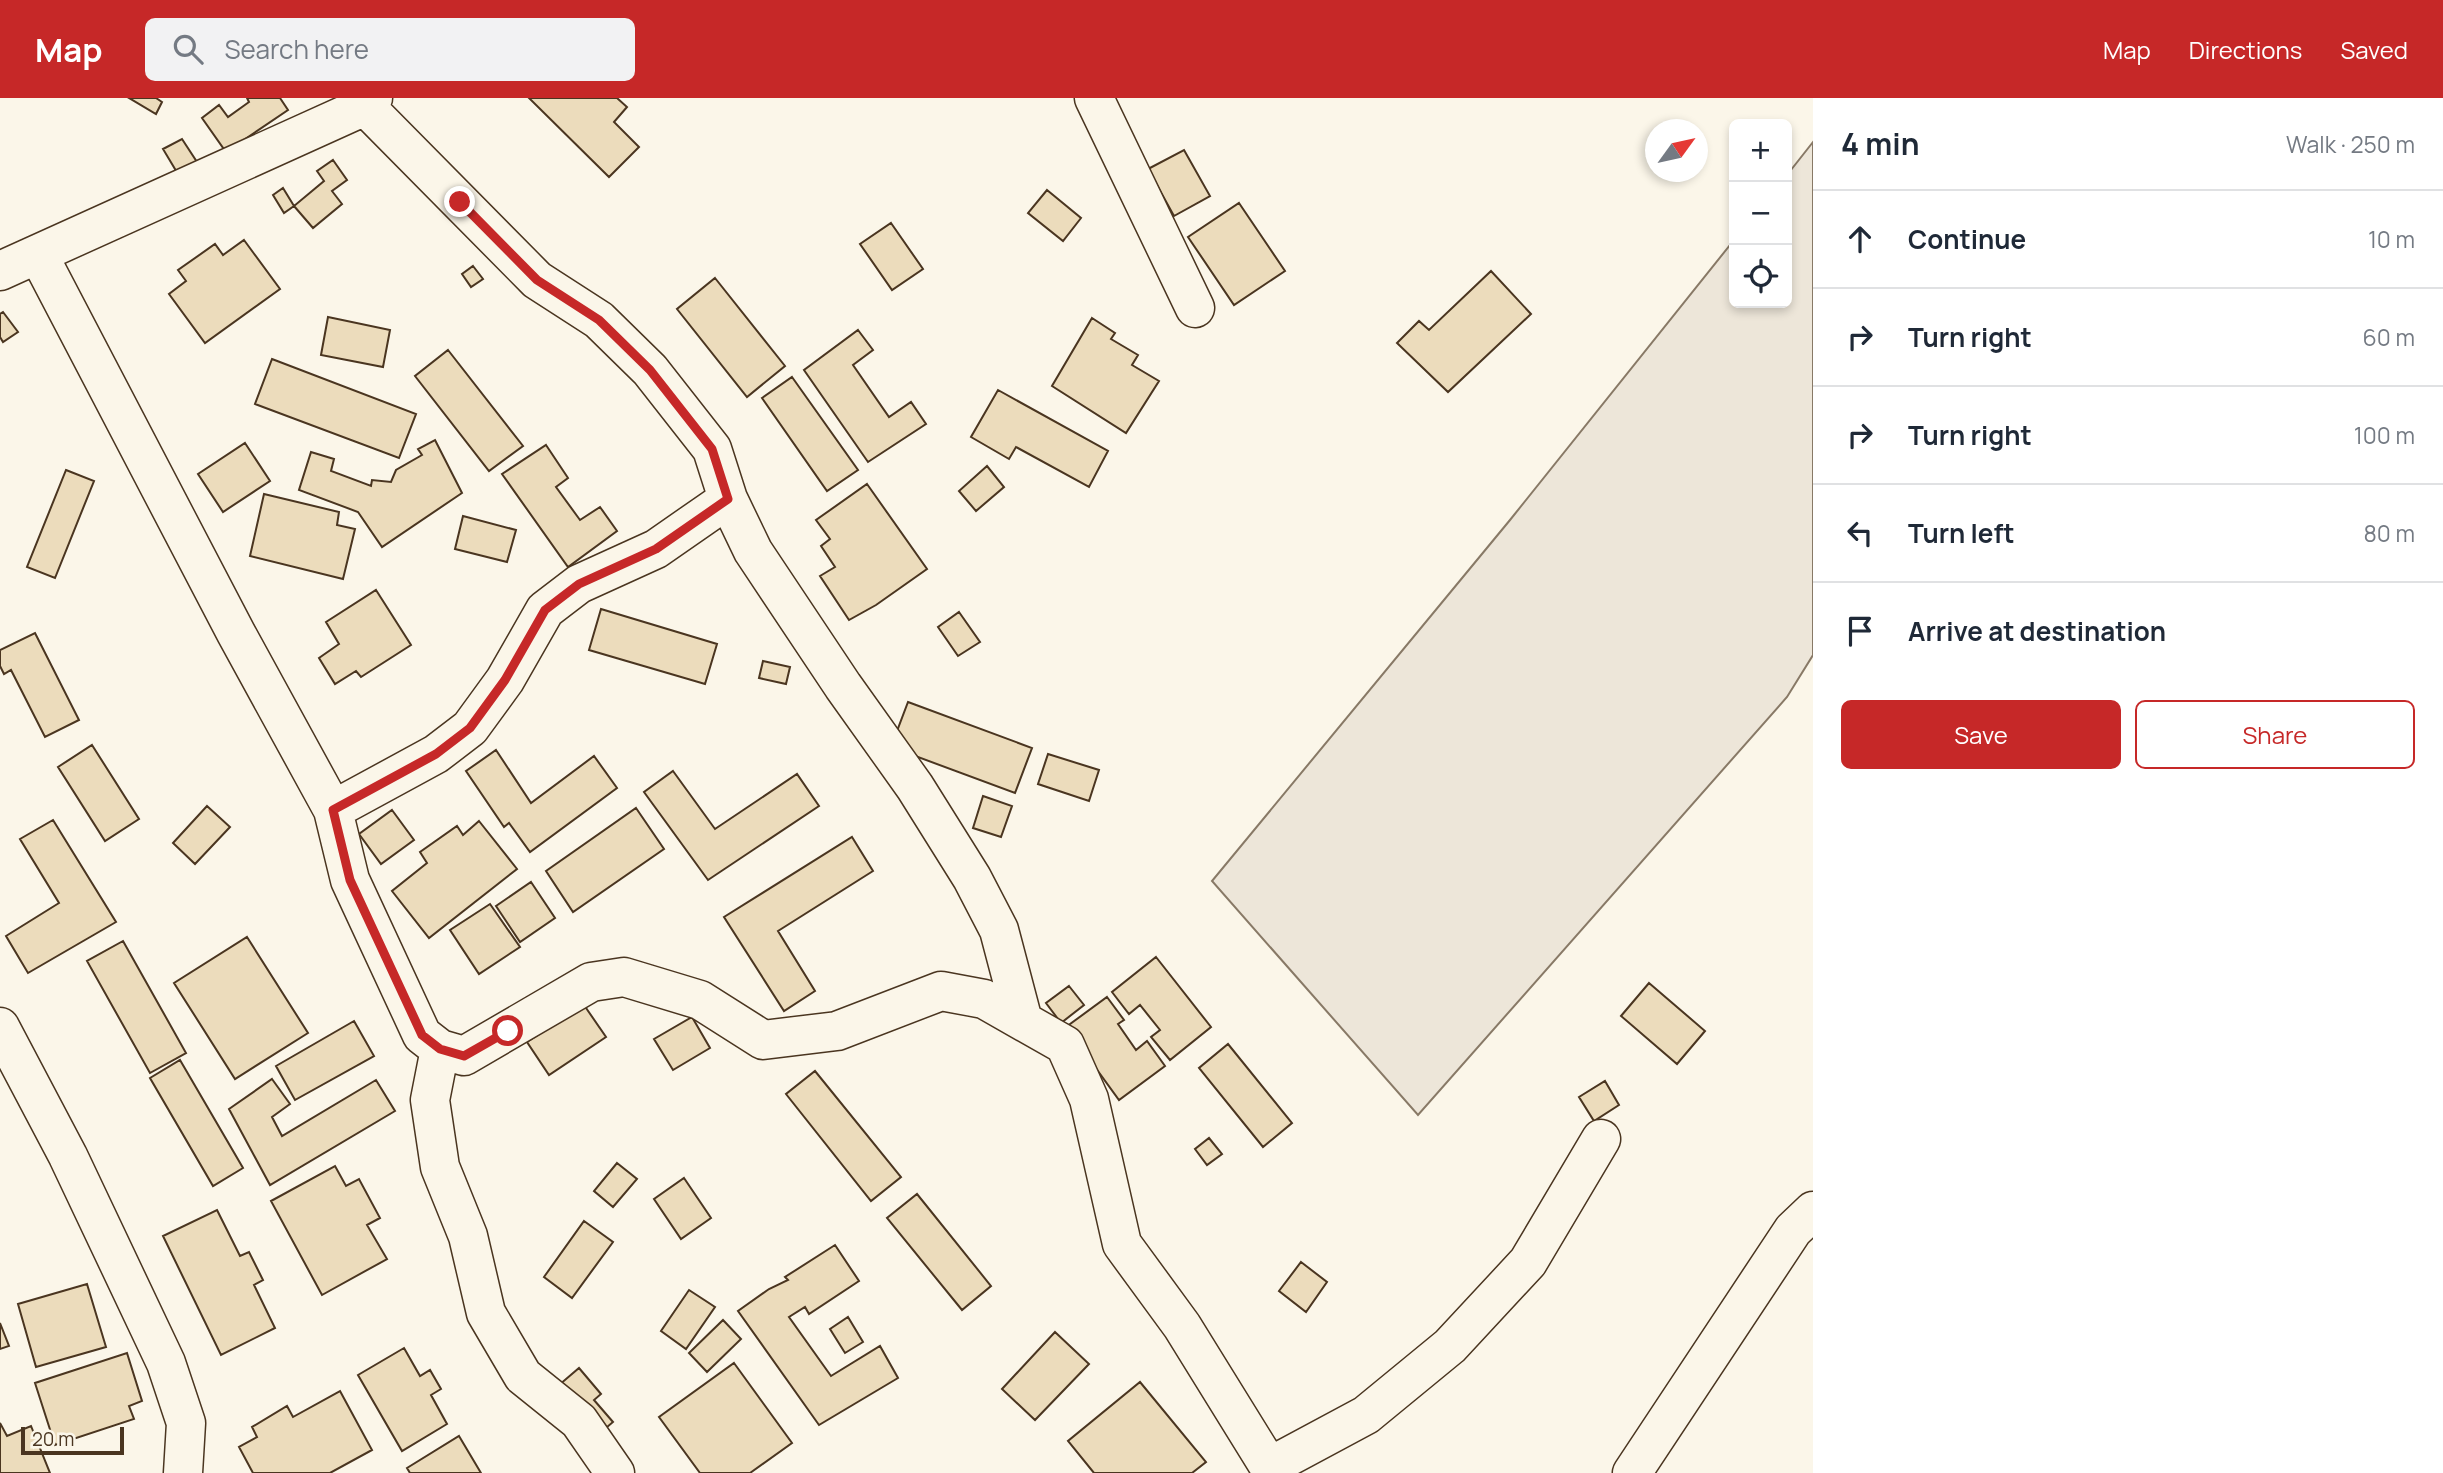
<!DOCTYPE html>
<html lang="en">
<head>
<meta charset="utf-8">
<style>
  :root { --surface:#fff; --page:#f2f2f3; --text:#1f2937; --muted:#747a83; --line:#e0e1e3; --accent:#c62828 }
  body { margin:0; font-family:Manrope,sans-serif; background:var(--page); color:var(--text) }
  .controls { position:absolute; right:21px; top:21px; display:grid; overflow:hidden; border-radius:10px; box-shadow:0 4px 10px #0003 }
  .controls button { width:63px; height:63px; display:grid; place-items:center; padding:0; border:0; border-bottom:2px solid var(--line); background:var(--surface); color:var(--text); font:35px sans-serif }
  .compass { position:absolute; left:1645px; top:21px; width:63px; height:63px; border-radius:50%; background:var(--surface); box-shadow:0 4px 10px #0003; rotate:57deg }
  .scale { position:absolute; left:21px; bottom:18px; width:103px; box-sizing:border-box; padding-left:7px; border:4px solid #4a3520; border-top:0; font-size:19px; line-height:24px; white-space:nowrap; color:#4a3520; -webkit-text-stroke:5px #fbf6e9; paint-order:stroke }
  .stop { position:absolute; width:21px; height:21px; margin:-16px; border:5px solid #c62828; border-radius:50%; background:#fff }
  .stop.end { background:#c62828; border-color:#fff; box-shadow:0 2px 7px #0008 }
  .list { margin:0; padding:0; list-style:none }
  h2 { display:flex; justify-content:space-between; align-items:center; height:91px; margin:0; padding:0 28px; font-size:30px }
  h2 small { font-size:23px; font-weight:400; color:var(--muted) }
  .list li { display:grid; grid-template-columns:46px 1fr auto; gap:21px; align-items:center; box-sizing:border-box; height:98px; padding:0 28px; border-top:2px solid var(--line) }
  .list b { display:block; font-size:26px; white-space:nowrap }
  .list em { font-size:23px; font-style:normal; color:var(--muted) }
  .actions { display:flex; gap:14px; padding:21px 28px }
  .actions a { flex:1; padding:16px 0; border:2px solid var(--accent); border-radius:10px; text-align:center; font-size:24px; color:var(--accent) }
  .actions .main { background:var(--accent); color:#fff }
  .icon { flex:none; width:38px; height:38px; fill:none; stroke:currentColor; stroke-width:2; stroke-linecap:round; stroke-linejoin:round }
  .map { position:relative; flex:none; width:1813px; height:1375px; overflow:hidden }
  header { display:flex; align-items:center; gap:42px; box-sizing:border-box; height:98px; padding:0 35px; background:var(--accent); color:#fff }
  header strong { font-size:33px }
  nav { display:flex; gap:38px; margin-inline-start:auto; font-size:24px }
  .search { width:490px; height:63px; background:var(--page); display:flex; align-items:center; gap:18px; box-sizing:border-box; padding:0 24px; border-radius:10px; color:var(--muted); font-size:26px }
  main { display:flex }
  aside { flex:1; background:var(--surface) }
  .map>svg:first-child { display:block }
  .green { fill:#ede6d9; stroke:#887966; stroke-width:2 }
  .building { fill:#ecdcbc; stroke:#4a3520; stroke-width:2 }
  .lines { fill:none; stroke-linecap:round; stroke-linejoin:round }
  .minor-casing { stroke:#4a3520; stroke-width:41 }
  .minor { stroke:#fbf6e9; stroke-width:38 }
  .route { stroke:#c62828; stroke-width:9 }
</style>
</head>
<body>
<header>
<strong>Map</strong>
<div class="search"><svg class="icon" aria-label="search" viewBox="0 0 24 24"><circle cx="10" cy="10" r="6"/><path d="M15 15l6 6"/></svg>Search here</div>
<nav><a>Map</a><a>Directions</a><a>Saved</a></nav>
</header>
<main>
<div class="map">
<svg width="1813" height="1375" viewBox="0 0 1813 1375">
  <rect width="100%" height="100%" fill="#fbf6e9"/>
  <path class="green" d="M1813 44V557L1787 599 1418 1017 1212 783 1510 422 1734 142V205H1787V77Z"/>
  <path class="building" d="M129 0H156L162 4 156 16Z
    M247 0H280L288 12 226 54 202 20 219 7 228 19 249 4Z
    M529 0H617L627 9 614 24 639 49 609 79Z
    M182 41 197 64 178 76 163 51Z
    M1184 52 1210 98 1174 118 1148 71Z
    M333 62 347 82 332 93 342 106 313 130 294 108 324 83 317 73Z
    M283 90 294 108 284 115 273 97Z
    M1047 92 1081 120 1063 143 1028 115Z
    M1239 105 1285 173 1234 207 1188 139Z
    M891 125 923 171 892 192 860 146Z
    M244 142 280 191 205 245 169 196 186 183 178 172 215 146 223 157Z
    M473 168 483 181 471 189 462 176Z
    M1491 173 1531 216 1448 294 1397 245 1419 223 1429 232Z
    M715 180 785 268 747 299 677 211Z
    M3 214 18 234 3 244 0 239V216Z
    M328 219 390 232 383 269 321 257Z
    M1092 220 1115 235 1111 241 1138 257 1132 267 1159 283 1126 335 1052 288Z
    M858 232 873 252 853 267 889 319 911 304 926 326 868 364 804 272Z
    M448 252 523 348 489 373 415 278Z
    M272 261 416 316 399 360 255 306Z
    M792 279 858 372 827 393 762 300Z
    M998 292 1108 353 1089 389 1016 349 1009 361 971 339Z
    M435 342 462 395 382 449 358 414 299 392 311 354 334 361 331 373 371 388 372 382 391 384 396 372 422 357 418 351Z
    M245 345 270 383 223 414 198 376Z
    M546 347 568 380 556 389 580 422 600 409 617 433 568 469 502 376Z
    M987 368 1004 389 976 413 959 393Z
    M66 372 94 383 55 480 27 469Z
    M867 386 927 471 876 507 849 522 820 478 835 469 821 448 830 441 816 422Z
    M264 396 339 414 337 427 355 431 343 481 250 458Z
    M463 418 516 432 507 464 455 451Z
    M376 492 411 547 361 579 356 573 335 586 319 560 339 546 326 524Z
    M601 511 717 546 705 586 589 552Z
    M959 514 980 544 958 558 938 529Z
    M35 535 79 622 45 639 11 572 4 576 0 568V552Z
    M763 563 790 569 786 586 759 580Z
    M908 604 1032 650 1015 695 891 649Z
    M92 647 139 721 105 743 58 669Z
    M496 652 531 705 594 658 617 690 530 754 509 725 504 729 466 673Z
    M1048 656 1099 672 1089 703 1038 686Z
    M673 673 715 731 797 676 819 708 708 782 644 694Z
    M983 698 1012 708 1001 739 973 730Z
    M207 708 230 729 195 766 173 745Z
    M636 710 664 751 573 814 546 773Z
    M392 712 414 742 381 766 359 736Z
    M53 722 116 824 28 875 6 838 59 805 20 741Z
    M479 723 517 771 429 840 392 793 427 765 420 754 457 728 463 737Z
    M852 739 873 773 778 833 815 893 784 913 724 819Z
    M531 784 555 820 520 844 496 808Z
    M490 806 520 849 479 876 450 832Z
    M247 839 308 935 235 981 174 885Z
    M123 843 186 955 150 975 87 863Z
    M1156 859 1211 929 1170 962 1151 939 1160 932 1140 907 1129 916 1112 894Z
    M1649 885 1705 933 1677 966 1621 918Z
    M1069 888 1084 907 1061 925 1046 905Z
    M1107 899 1124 922 1118 926 1136 952 1147 943 1165 968 1119 1002 1066 929Z
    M584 907 606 939 549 977 527 944Z
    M692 919 710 950 673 972 654 941Z
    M354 923 374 958 295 1002 276 968Z
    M1228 946 1292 1025 1263 1049 1199 970Z
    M180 962 243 1070 213 1088 150 980Z
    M815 973 901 1079 871 1103 786 996Z
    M272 981 290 1006 272 1019 282 1038 376 982 395 1013 270 1087 229 1011Z
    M1605 983 1619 1007 1594 1023 1579 999Z
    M1209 1040 1222 1056 1207 1067 1195 1051Z
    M617 1065 637 1081 613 1109 594 1093Z
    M335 1068 346 1088 359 1081 380 1120 367 1127 387 1161 322 1197 271 1103Z
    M684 1080 711 1120 681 1141 654 1101Z
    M917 1096 991 1188 962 1212 887 1120Z
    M217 1112 240 1158 249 1154 263 1182 254 1187 275 1230 221 1257 163 1138Z
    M584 1123 613 1144 572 1200 544 1179Z
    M835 1147 859 1183 809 1216 805 1209 789 1219 831 1278 880 1248 898 1280 819 1327 738 1213 769 1191 788 1182 785 1179Z
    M1301 1164 1327 1184 1306 1214 1279 1193Z
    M87 1186 106 1249 36 1269 18 1206Z
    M689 1192 715 1209 686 1251 661 1233Z
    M848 1219 863 1244 845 1255 830 1231Z
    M723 1222 741 1241 707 1274 689 1255Z
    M0 1225 9 1248 0 1251Z
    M1055 1234 1089 1266 1035 1322 1002 1291Z
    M404 1250 420 1278 430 1272 441 1291 431 1297 447 1326 402 1353 358 1277Z
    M127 1255 142 1303 129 1308 134 1321 55 1347 35 1285Z
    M734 1265 792 1345 750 1375H700L659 1319Z
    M579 1270 601 1296 594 1302 613 1324 600 1335 559 1287Z
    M1140 1284 1206 1364 1192 1375H1094L1068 1343Z
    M340 1293 372 1352 330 1375H253L239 1349 257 1339 252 1329 287 1308 293 1319Z
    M0 1325 7 1338 31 1328 50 1375H0Z
    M459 1338 481 1375H410L407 1370Z"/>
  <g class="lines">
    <g class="minor-casing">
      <path id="minor" d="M1094 0 1195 210
        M365 8 537 182 599 222 650 272 712 351 728 401 753 453 843 588 915 689 972 780 999 832 1023 923
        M38 156 236 535 333 712 350 782 422 937 440 951 464 958 591 884 624 879 700 902 763 942 837 933 941 893 984 901 1065 947 1089 1001 1122 1146 1182 1228 1273 1375
        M0 173 365 8 373 0
        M333 712 436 656 470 630 505 582 545 512 579 486 656 451 728 401
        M0 929 68 1058 166 1265 186 1325 183 1375
        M440 951 430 1002 440 1069 468 1138 486 1215 523 1278 579 1323 615 1375
        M1269 1369 1366 1317 1450 1248 1528 1164 1601 1041
        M1632 1375 1793 1132 1813 1113"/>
    </g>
    <use href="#minor" class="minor"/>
  </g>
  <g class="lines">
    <path class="route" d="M460 104 537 182 599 222 650 272 712 351 728 401 656 451 579 486 545 512 505 582 470 630 436 656 333 712 350 782 422 937 440 951 464 958 508 933"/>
  </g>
</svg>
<div class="controls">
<button>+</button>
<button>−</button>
<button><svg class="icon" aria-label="locate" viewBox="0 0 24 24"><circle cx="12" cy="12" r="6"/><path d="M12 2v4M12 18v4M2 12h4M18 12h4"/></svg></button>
</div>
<svg class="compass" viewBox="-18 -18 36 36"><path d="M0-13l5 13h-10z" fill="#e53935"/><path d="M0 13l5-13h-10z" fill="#747a83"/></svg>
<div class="scale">20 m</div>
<div class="stop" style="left:508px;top:933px"></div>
<div class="stop end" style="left:460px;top:104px"></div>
</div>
<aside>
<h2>4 min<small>Walk · 250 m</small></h2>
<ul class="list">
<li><svg class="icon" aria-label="ahead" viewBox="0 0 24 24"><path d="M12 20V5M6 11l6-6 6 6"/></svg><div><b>Continue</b></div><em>10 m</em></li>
<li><svg class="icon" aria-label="right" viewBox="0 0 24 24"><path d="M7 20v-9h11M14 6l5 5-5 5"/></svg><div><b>Turn right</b></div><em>60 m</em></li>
<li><svg class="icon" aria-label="right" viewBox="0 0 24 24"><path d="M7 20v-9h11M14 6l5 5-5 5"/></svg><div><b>Turn right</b></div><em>100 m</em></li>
<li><svg class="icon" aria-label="left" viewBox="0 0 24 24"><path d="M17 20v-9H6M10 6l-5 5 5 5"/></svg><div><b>Turn left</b></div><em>80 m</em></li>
<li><svg class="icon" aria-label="arrive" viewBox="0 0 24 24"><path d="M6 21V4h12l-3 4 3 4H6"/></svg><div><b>Arrive at destination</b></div></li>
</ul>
<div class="actions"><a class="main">Save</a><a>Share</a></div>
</aside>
</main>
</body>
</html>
